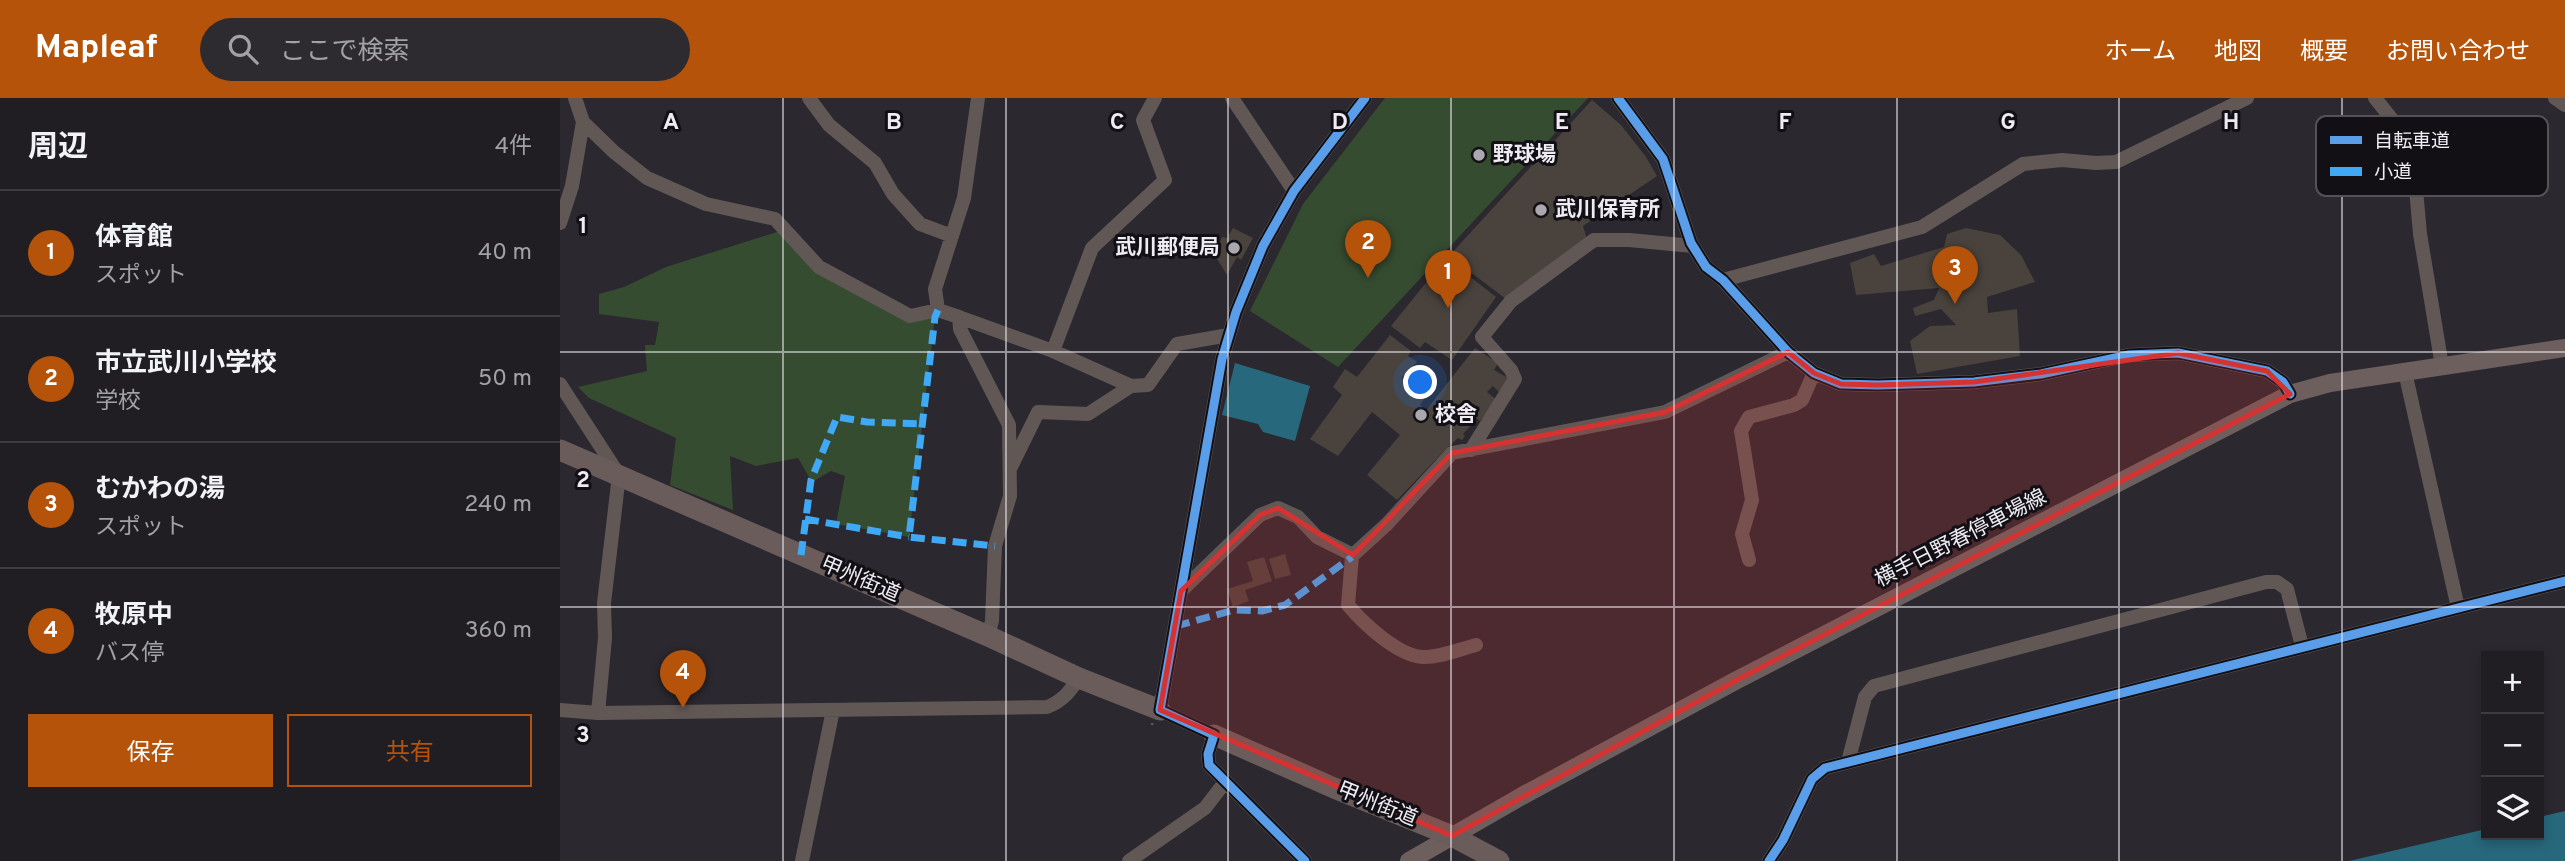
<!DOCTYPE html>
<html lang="ja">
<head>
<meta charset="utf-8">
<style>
  :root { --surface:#201e23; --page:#2d2b30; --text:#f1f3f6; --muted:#a2a2a6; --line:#3d3c41; --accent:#b45309 }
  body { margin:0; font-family:Overpass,"Noto Sans JP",sans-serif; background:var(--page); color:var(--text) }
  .controls { position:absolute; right:21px; bottom:21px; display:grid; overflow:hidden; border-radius:0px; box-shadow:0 4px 10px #0003 }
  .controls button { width:63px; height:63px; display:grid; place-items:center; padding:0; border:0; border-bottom:2px solid var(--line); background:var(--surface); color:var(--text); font:35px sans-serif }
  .you { position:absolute; left:861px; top:285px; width:24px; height:24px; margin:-18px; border:5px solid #fff; border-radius:50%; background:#1a73e8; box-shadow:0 0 0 10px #1a73e833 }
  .badge { display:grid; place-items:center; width:46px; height:46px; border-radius:50%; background:var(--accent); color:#fff; font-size:23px; font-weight:700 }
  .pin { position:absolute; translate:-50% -58px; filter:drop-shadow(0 2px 4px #0008) }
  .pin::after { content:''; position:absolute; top:37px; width:24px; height:21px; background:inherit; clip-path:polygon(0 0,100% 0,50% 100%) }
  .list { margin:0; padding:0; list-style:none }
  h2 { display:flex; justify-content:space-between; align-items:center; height:91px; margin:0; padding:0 28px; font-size:30px }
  h2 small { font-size:23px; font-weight:400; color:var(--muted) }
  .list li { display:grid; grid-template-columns:46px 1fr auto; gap:21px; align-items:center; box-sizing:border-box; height:126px; padding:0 28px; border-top:2px solid var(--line) }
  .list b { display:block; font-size:26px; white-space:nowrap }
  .list p { margin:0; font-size:23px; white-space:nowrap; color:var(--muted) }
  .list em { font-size:23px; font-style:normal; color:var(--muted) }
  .actions { display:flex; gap:14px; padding:21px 28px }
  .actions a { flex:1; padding:16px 0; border:2px solid var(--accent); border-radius:0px; text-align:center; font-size:24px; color:var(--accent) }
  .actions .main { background:var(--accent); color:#fff }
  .icon { flex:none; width:38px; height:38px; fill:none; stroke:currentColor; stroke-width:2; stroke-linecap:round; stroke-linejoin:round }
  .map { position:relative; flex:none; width:2005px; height:763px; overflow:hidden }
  header { display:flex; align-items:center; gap:42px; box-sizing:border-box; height:98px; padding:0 35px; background:var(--accent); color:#fff }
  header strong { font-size:33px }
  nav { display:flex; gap:38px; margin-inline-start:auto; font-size:24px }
  .search { width:490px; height:63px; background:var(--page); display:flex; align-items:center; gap:18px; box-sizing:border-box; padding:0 24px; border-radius:38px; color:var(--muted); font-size:26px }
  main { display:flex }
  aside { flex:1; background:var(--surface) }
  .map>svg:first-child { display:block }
  .green { fill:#364c30 }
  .water { fill:#28687c }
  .building { fill:#4a433d }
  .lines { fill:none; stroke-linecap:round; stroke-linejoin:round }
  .minor { stroke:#615856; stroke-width:14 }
  .major { stroke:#6c5f5e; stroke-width:18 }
  .highway { stroke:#695c5b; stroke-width:21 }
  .path-bridge { stroke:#61595a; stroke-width:2.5; stroke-dasharray:2 5; stroke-linecap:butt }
  .quiet { stroke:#3fa9f5; stroke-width:7; stroke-dasharray:14 7; stroke-linecap:butt }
  .cycleway-casing { stroke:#121015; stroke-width:13 }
  .cycleway { stroke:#5a9eea; stroke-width:9 }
  .marked { fill:#d73232; fill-opacity:0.2; stroke:#d73232; stroke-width:5; stroke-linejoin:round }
  .grid { fill:none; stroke:#eeebf3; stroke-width:2; stroke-opacity:0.55 }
  .poi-dot { fill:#aaa7ae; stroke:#121015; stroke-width:2.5 }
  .labels { text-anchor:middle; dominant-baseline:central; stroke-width:6; stroke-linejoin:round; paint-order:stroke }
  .poi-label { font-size:21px; font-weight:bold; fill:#eeebf3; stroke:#121015; text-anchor:start }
  .street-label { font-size:21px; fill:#eeebf3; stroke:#121015 }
  .key { fill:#121015; stroke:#545258; stroke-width:2 }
  .key-label { font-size:19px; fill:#eeebf3 }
  .grid-label { font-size:23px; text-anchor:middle; font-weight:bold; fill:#eeebf3; stroke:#121015; stroke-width:6; stroke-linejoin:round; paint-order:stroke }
</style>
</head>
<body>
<header>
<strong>Mapleaf</strong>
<div class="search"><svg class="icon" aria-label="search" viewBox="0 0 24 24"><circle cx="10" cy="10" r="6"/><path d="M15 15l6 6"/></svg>ここで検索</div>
<nav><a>ホーム</a><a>地図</a><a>概要</a><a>お問い合わせ</a></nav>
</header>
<main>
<aside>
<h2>周辺<small>4件</small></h2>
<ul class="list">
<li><span class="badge">1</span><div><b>体育館</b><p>スポット</p></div><em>40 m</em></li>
<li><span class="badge">2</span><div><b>市立武川小学校</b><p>学校</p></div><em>50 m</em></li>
<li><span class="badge">3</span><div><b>むかわの湯</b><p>スポット</p></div><em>240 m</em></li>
<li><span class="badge">4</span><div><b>牧原中</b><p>バス停</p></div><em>360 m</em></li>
</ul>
<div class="actions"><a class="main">保存</a><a>共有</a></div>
</aside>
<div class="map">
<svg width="2005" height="763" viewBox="0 0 2005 763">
  <rect width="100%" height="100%" fill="#2b282f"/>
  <path class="green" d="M825 0H1028L778 269 690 213 743 106Z
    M220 133 254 172 349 223 375 219 349 439 276 426 285 378 271 373 252 384 238 360 196 368 170 358 173 412 110 387 116 340 29 300 18 289 87 273 85 247H95L99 224 39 216V196L64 189 106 169Z"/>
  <path class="water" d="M675 265 750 288 735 343 703 334 698 326 662 317Z
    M2005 713V763H1789L1926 731V737H1979V719Z"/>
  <path class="building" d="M1032 2 1061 27 1086 59 1097 78 1023 128 1028 145 946 201 889 158Z
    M673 130 693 140 681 162 677 159 667 177 654 156 662 139 667 140Z
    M1406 130 1440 137 1461 157 1475 184 1427 199 1428 215 1457 211 1460 258 1357 276 1350 243 1370 228 1396 227 1381 211 1355 218 1353 210 1374 202 1379 190 1296 197 1290 165 1314 156 1321 168 1384 149 1387 136Z
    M886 160 936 199 892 262 865 244 860 250 831 228Z
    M830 237 851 253 848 258 857 264 841 280 865 299 860 307 867 311 915 250 938 265 934 272 948 280 939 294 933 288 927 294 937 302 920 323 908 314 904 320 912 326 903 336 905 338 902 342 898 340 883 354 837 402 807 377 840 337 812 314 778 358 750 341 782 297 773 289 785 271 797 279Z
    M725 456 731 477 715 481 709 461Z
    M704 459 712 483 685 492 689 503 673 509 667 491 693 483 687 464Z"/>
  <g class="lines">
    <path class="minor" d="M249 0 269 27 315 65 333 96 360 126 392 138
      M418 0 404 100 375 191 378 212 399 219 400 231 449 327 450 398 435 448 432 523 428 538
      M672 0 734 93
      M1058 0 1103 61 1131 145 1146 169 1163 182 1228 254 1254 275 1281 286 1318 287 1414 284 1481 276 1569 257 1618 255 1707 273 1723 284 1730 296
      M1815 0 1846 39 1853 57 1860 136 1882 268
      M1995 0 2005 7
      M23 24 54 54 87 80 146 106 215 121 259 169 350 218 378 212
      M0 125 12 88 23 24 15 0
      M1163 182 1362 129 1463 66 1502 62 1536 65 1556 64 1687 0
      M399 219 493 253 571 288
      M493 253 532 150 605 82 583 22 595 0
      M1845 274 1898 510
      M0 286 59 377 44 505 45 540 38 615
      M911 352 955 281 951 272 922 239 951 203 1034 142H1069L1133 148
      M451 369 478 314 528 316 571 288 588 287 617 246 669 237
      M792 459 788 507C803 525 837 557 862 559 879 560 900 551 916 547
      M1189 462 1182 436 1192 402 1181 333 1189 319 1234 307 1242 302 1254 275
      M621 493 700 417 718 410 738 419 757 439 793 457 827 426 892 355 1105 314 1228 254
      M0 612 38 615 487 609C503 603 510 593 519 580
      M1288 664 1305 599 1314 588 1706 484H1717L1727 491 1742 548
      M242 763 273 612
      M569 763 645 710 665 684
      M745 763 649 667 648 656 654 637 600 612 662 261 676 214 703 148 734 93 805 0
      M1209 763 1223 742 1252 681 1265 670 2005 483"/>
    <path class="major" d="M849 763 962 698 1177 582 1730 296 1770 285 2005 250"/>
    <path class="highway" d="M0 352 428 538 519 580 600 612
      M654 637 774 690 892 738 939 763"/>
    <path class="path-bridge" d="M592 627 597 592"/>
    <path class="quiet" d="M378 212 375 219 349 439 435 448
      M245 421 349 439
      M241 457 251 382 277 319 307 324 362 326
      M616 528 674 512 702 513 725 507 792 459"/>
    <g class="cycleway-casing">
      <path id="cycleway" d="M1058 0 1103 61 1131 145 1146 169 1163 182 1228 254 1254 275 1281 286 1318 287 1414 284 1481 276 1569 257 1618 255 1707 273 1723 284 1730 296
        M745 763 649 667 648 656 654 637 600 612 662 261 676 214 703 148 734 93 805 0
        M1209 763 1223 742 1252 681 1265 670 2005 483"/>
    </g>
    <use href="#cycleway" class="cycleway"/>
  </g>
  <path class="marked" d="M1228 254 1254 275 1281 286 1318 287 1414 284 1618 255 1707 273 1730 296 1177 582 892 738 600 612 621 493 700 417 718 410 793 457 892 355 1105 314Z"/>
  <path class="grid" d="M223 0V763M446 0V763M668 0V763M891 0V763M1114 0V763M1337 0V763M1559 0V763M1782 0V763M0 254H2005M0 509H2005"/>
  <g class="poi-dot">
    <circle cx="919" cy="57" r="7"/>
    <circle cx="981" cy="112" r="7"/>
    <circle cx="674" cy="150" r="7"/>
    <circle cx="861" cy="317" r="7"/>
  </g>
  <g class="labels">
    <g class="poi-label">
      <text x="933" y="57">野球場</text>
      <text x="995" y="112">武川保育所</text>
      <text x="660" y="150" text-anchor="end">武川郵便局</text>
      <text x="875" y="317">校舎</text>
    </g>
    <g class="street-label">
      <text transform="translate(1401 441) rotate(-27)">横手日野春停車場線</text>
      <text transform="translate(300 482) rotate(23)">甲州街道</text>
      <text transform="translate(817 707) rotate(22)">甲州街道</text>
    </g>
  </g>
  <rect x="1756" y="18" width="232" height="80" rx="10" class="key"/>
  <rect x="1770" y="38" width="32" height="8" fill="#5a9eea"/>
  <rect x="1770" y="69" width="32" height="9" fill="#3fa9f5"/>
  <g class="key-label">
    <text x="1814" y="49">自転車道</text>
    <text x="1814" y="80">小道</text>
  </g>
  <g class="grid-label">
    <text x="111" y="31">A</text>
    <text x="334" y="31">B</text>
    <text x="557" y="31">C</text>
    <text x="780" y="31">D</text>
    <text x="1002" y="31">E</text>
    <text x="1225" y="31">F</text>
    <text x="1448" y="31">G</text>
    <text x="1671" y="31">H</text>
    <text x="23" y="135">1</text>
    <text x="23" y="389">2</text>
    <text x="23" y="644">3</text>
  </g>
</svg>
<div class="controls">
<button>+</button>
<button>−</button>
<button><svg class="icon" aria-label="layers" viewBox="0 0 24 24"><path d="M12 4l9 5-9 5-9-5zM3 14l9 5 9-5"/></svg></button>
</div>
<div class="you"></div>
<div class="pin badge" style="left:888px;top:210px">1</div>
<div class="pin badge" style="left:808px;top:180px">2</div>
<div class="pin badge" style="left:1395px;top:206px">3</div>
<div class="pin badge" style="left:123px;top:610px">4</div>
</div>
</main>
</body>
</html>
